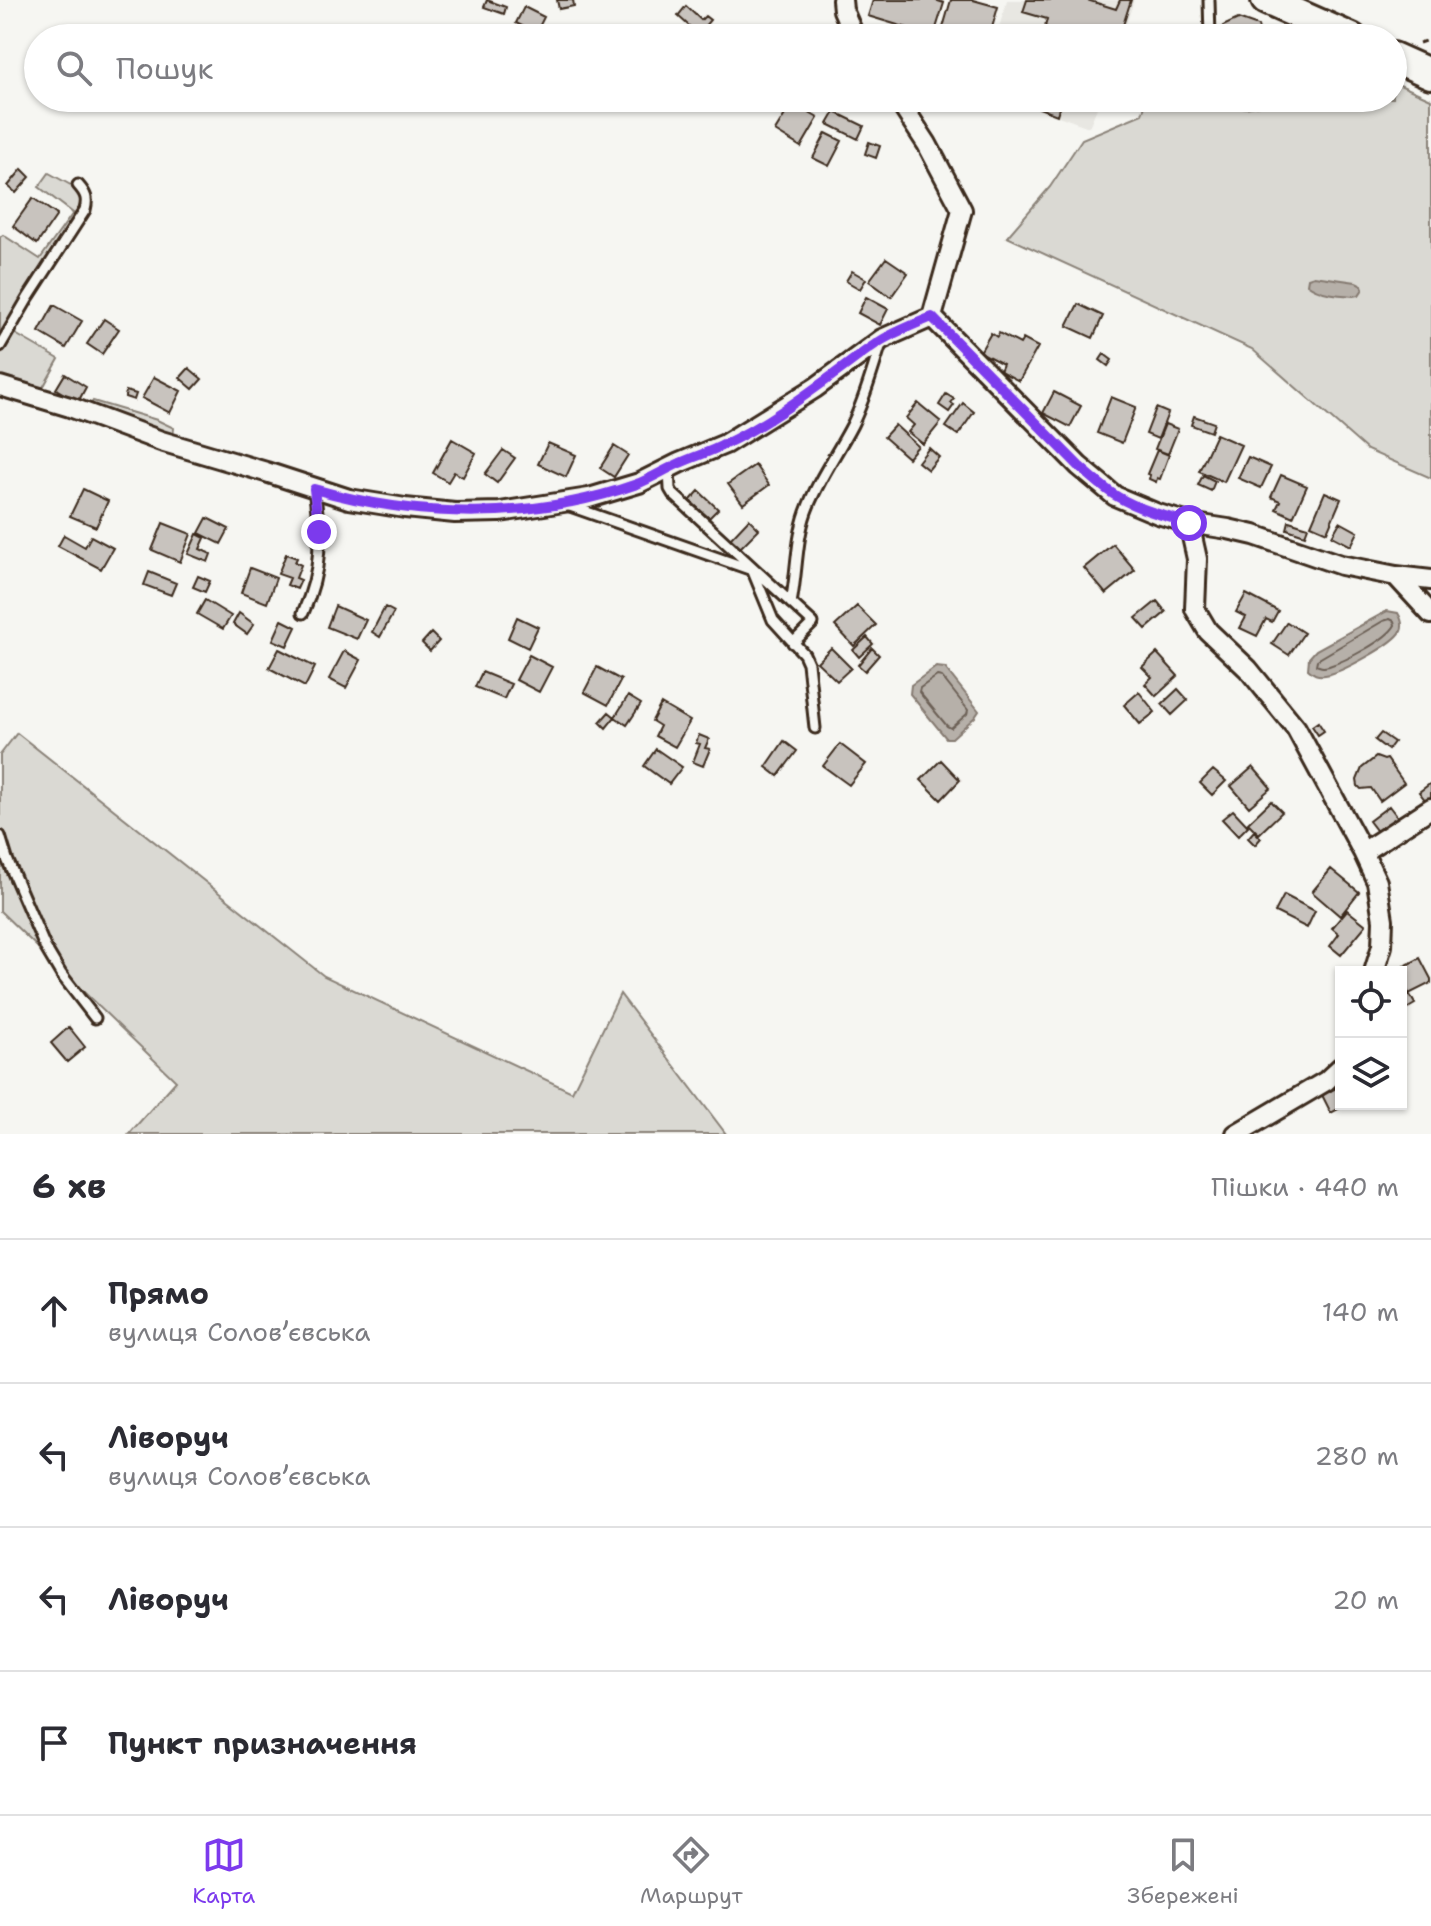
<!DOCTYPE html>
<html lang="uk">
<head>
<meta charset="utf-8">
<style>
  :root { --surface:#fff; --page:#f7f7f7; --text:#2b2b33; --muted:#7c7c81; --line:#e1e1e2; --accent:#7c3aed }
  body { margin:0; font-family:"Shantell Sans",sans-serif; background:var(--page); color:var(--text) }
  .controls { position:absolute; right:24px; bottom:24px; display:grid; overflow:hidden; border-radius:0px; box-shadow:0 2px 6px #0004 }
  .controls button { width:72px; height:72px; display:grid; place-items:center; padding:0; border:0; border-bottom:2px solid var(--line); background:var(--surface); color:var(--text); font:40px sans-serif }
  .stop { position:absolute; width:24px; height:24px; margin:-18px; border:6px solid #7c3aed; border-radius:50%; background:#fff }
  .stop.end { background:#7c3aed; border-color:#fff; box-shadow:0 2px 8px #0008 }
  .list { margin:0; padding:0; list-style:none }
  h2 { display:flex; justify-content:space-between; align-items:center; height:104px; margin:0; padding:0 32px; font-size:34px }
  h2 small { font-size:26px; font-weight:400; color:var(--muted) }
  .list li { display:grid; grid-template-columns:52px 1fr auto; gap:24px; align-items:center; box-sizing:border-box; height:144px; padding:0 32px; border-top:2px solid var(--line) }
  .list b { display:block; font-size:30px; white-space:nowrap }
  .list p { margin:0; font-size:26px; white-space:nowrap; color:var(--muted) }
  .list em { font-size:26px; font-style:normal; color:var(--muted) }
  .icon { flex:none; width:44px; height:44px; fill:none; stroke:currentColor; stroke-width:2; stroke-linecap:round; stroke-linejoin:round }
  .map { position:relative; flex:none; width:1431px; height:1134px; overflow:hidden }
  .search { position:absolute; background:var(--surface); box-shadow:0 2px 6px #0004; left:24px; right:24px; top:24px; height:88px; display:flex; align-items:center; gap:20px; box-sizing:border-box; padding:0 28px; border-radius:44px; color:var(--muted); font-size:30px }
  .sheet { height:680px; background:var(--surface) }
  nav { display:flex; justify-content:space-around; align-items:center; box-sizing:border-box; height:112px; border-top:2px solid var(--line); background:var(--surface); font-size:22px; color:var(--muted) }
  nav a { display:grid; justify-items:center; gap:4px }
  nav .on { color:var(--accent) }
  .map>svg:first-child { display:block }
  .built { fill:#e8e7e2 }
  .green { fill:#dad9d3; stroke:#8a8278; stroke-width:2 }
  .water { fill:#b6b0a9; stroke:#857a71; stroke-width:2 }
  .lines { fill:none; stroke-linecap:round; stroke-linejoin:round }
  .shore { stroke:#6c6056; stroke-width:2 }
  .building { fill:#c8c3be; stroke:#3b2a1e; stroke-width:2 }
  .lane-casing { stroke:#3b2a1e; stroke-width:15 }
  .street-casing { stroke:#3b2a1e; stroke-width:24 }
  .primary-casing { stroke:#3b2a1e; stroke-width:34 }
  .path { stroke:#3b2a1e; stroke-width:3; stroke-dasharray:6 6; stroke-linecap:butt }
  .lane { stroke:#f6f6f2; stroke-width:9 }
  .street { stroke:#f6f6f2; stroke-width:18 }
  .primary { stroke:#f6f6f2; stroke-width:28 }
  .route { stroke:#7c3aed; stroke-width:10 }
</style>
</head>
<body>
<div class="map">
<svg width="1431" height="1134" viewBox="0 0 1431 1134">
  <rect width="100%" height="100%" fill="#f6f6f2"/>
  <filter id="ink" filterUnits="userSpaceOnUse"><feTurbulence type="fractalNoise" baseFrequency=".0125" numOctaves="2"/><feDisplacementMap in="SourceGraphic" scale="16" xChannelSelector="R" yChannelSelector="G"/><feConvolveMatrix kernelMatrix="1 2 1 2 8 2 1 2 1" color-interpolation-filters="sRGB"/></filter>
  <g filter="url(#ink)">
    <path class="built" d="M1007 0H1134L1122 38H996Z
      M1008 98H1101L1089 127Z"/>
    <path class="green" d="M1393 82 1431 99V478L1367 450 1252 349 1007 237 1050 187 1082 139 1142 114 1148 98H1218L1245 108 1298 98H1393Z
      M49 173 76 188 82 194V209L0 339V237L3 235 40 259 73 213 39 187Z
      M12 332 59 359 41 391 0 379V353Z
      M93 401 157 420 174 428 173 437 89 407Z
      M17 733 324 976 572 1092 620 994 726 1134H129L176 1081 0 911V755Z"/>
    <path class="water" d="M1314 276 1356 282 1362 285 1363 289 1359 295 1354 296C1338 295 1320 294 1307 284L1308 278Z
      M1387 611 1398 613C1401 618 1404 624 1401 631 1396 643 1339 674 1325 675 1317 676 1313 674 1308 669L1309 658 1316 650Z
      M936 667 945 668 979 711 975 717 952 738H946L910 694 911 685Z"/>
    <g class="lines">
      <path class="shore" d="M1390 619 1394 621 1395 625C1387 640 1345 661 1329 666 1322 668 1322 667 1316 665L1317 660 1383 621Z
        M937 676 942 677 968 710 967 714 951 728 947 726 919 692 920 688Z"/>
    </g>
    <path class="building" d="M487 0 506 7 504 14 484 7Z
      M557 0H573L574 6 559 9Z
      M873 0H935L944 3 933 38H911L914 30 868 16Z
      M951 0H973L998 7 989 38H940Z
      M1027 0H1087L1116 9 1120 0H1131L1119 38H1070L1071 35 1045 27 1047 19 1023 12Z
      M686 6 701 20 705 16 710 20 698 34 678 16Z
      M524 7 544 17 536 33 516 23Z
      M1238 19 1258 26 1261 38H1218L1223 26Z
      M1043 99 1060 105 1057 115 1039 108Z
      M792 103 818 118 801 147 775 131Z
      M835 112 864 126 858 139 828 124Z
      M826 133 842 141 829 166 813 158Z
      M869 142 880 146 876 158 865 154Z
      M22 169 30 177 16 193 8 186Z
      M33 198 57 215 37 244 13 226Z
      M886 258 908 273 891 297 869 281Z
      M852 271 866 279 860 289 846 281Z
      M866 297 888 309 880 325 858 313Z
      M1078 304 1103 316 1093 338 1067 326Z
      M54 305 82 321 66 348 39 332Z
      M104 319 119 329 102 354 87 344Z
      M991 333 997 337 999 333 1020 344 1023 339 1038 347 1019 381 1000 371 1003 364 980 352Z
      M1104 354 1112 360 1108 366 1100 360Z
      M189 368 202 379 193 389 180 378Z
      M65 374 86 387 78 402 56 389Z
      M154 377 181 391 170 413 142 398Z
      M126 391 136 394 134 400 125 397Z
      M1054 392 1081 406 1070 427 1043 413Z
      M946 394 954 399 951 403 954 405 949 412 939 405Z
      M1111 397 1136 407 1122 443 1097 433Z
      M918 403 941 422 923 444 908 432 914 425 906 418Z
      M963 403 974 412 958 435 946 427Z
      M1156 408 1168 413 1158 439 1146 434Z
      M1194 416 1214 423 1211 432 1191 425Z
      M1165 424 1178 429 1168 454 1155 449Z
      M895 425 918 446 908 458 884 437Z
      M1216 434 1241 445 1224 482 1199 471Z
      M452 439 476 453 463 477 454 472 448 482 433 473Z
      M548 443 576 455 566 477 538 464Z
      M614 446 628 455 614 477 600 468Z
      M929 448 939 457 928 470 918 462Z
      M503 450 515 458 497 483 485 474Z
      M1157 450 1169 455 1160 479 1157 478 1156 482 1149 479 1150 475 1147 474Z
      M1248 457 1271 467 1261 488 1238 478Z
      M755 465 769 485 743 504 728 484Z
      M1203 475 1215 481 1211 491 1198 485Z
      M1281 475 1307 486 1293 517 1276 509 1280 501 1271 497Z
      M83 489 108 501 96 527 70 516Z
      M699 491 718 509 709 518 690 501Z
      M1325 492 1341 499 1327 532 1311 525Z
      M207 518 229 529 221 544 199 533Z
      M749 519 759 529 739 549 730 539Z
      M1289 521 1308 527 1305 535 1287 529Z
      M1340 522 1358 532 1351 546 1332 536Z
      M163 523 191 534 180 562 152 550Z
      M197 534 205 538 200 549 211 554 208 562 188 554Z
      M64 535 85 547 91 536 113 548 101 569 58 546Z
      M1113 544 1135 570 1106 594 1084 568Z
      M286 554 297 558 295 562 301 565 296 578 301 580 297 589 287 585 290 578 278 574Z
      M250 568 276 578 267 603 241 593Z
      M149 572 176 583 171 595 144 585Z
      M198 576 210 581 205 592 193 587Z
      M1246 594 1278 611 1272 622 1266 619 1257 636 1240 628 1246 617 1236 612Z
      M205 600 231 616 223 629 197 614Z
      M1157 601 1166 612 1146 629 1136 618Z
      M335 606 366 620 357 639 327 627Z
      M857 606 876 625 854 646 835 626Z
      M385 607 394 612 380 637 372 632Z
      M239 613 254 624 247 634 233 624Z
      M517 617 538 627 528 648 508 638Z
      M282 620 296 627 287 646 273 640Z
      M1287 622 1304 633 1289 655 1272 644Z
      M431 633 439 641 430 651 422 643Z
      M867 637 873 644 859 657 853 650Z
      M831 648 851 668 837 681 817 662Z
      M872 648 879 655 865 671 858 665Z
      M279 649 315 667 305 687 269 668Z
      M344 651 361 660 346 688 329 679Z
      M1157 653 1178 676 1156 696 1145 684 1152 677 1142 667Z
      M529 655 552 667 539 692 516 680Z
      M597 667 621 680 608 705 584 692Z
      M482 672 511 684 504 699 475 687Z
      M1178 689 1188 700 1172 715 1162 704Z
      M1139 692 1155 712 1140 724 1124 705Z
      M628 696 641 704 627 725 615 717Z
      M661 704 690 721 675 747 655 736 660 726 652 721Z
      M609 712 615 717 606 728 600 722Z
      M1318 722 1324 731 1318 735 1312 726Z
      M1381 733 1394 742 1388 750 1375 740Z
      M699 735 709 739 705 748 710 749 703 766 693 762 700 744 696 743Z
      M784 741 797 751 778 776 766 767Z
      M840 744 866 764 849 785 823 766Z
      M656 749 682 767 669 784 644 766Z
      M1376 757 1384 760 1387 759 1404 783 1380 801 1371 788 1361 789 1358 786 1357 780 1362 768Z
      M941 760 960 780 941 800 921 780Z
      M1253 767 1271 788 1249 807 1231 786Z
      M1213 770 1226 781 1212 795 1200 783Z
      M1431 783V797L1426 801 1419 792Z
      M1271 801 1282 812 1259 834 1248 823Z
      M1389 806 1399 819 1379 834 1369 821Z
      M1233 810 1248 826 1238 836 1222 819Z
      M1254 831 1261 838 1255 845 1248 838Z
      M1331 869 1359 892 1340 916 1312 892Z
      M1284 895 1315 911 1307 928 1275 912Z
      M1347 910 1366 925 1341 955 1330 946 1339 934 1332 928Z
      M1420 958 1431 979V983L1409 994 1407 990 1401 993V972H1393Z
      M1410 995 1415 1004 1403 1011 1401 1000Z
      M69 1027 85 1047 67 1062 51 1043Z
      M1336 1088 1341 1099V1104L1344 1106 1331 1113 1322 1095Z"/>
    <g class="lines">
      <g class="lane-casing">
        <path id="lane" d="M1209 0 1210 38
          M0 346 28 298 85 210C88 199 86 194 78 185
          M669 468 670 489 673 494 813 623 793 643
          M567 505 752 570
          M752 569 773 620 804 654 808 663 815 728
          M791 603C797 573 796 540 806 512 817 481 837 454 852 425 865 399 872 371 881 344
          M303 613C323 568 321 537 314 489
          M0 836 7 859 45 947 61 974 95 1018"/>
      </g>
      <g class="street-casing">
        <path id="street" d="M842 0 843 10 855 38
          M897 98 927 144 962 210 932 317 1079 466 1115 496 1158 514 1189 523 1228 529 1254 535 1341 565 1396 576 1431 580
          M0 386 70 407 161 441 266 472 349 499 405 508 455 513 500 512 589 498 639 483 679 463 725 444 815 388 882 339 932 317
          M1189 523 1197 559 1195 609 1208 631 1248 669 1296 728 1363 852 1377 882 1383 920 1382 946 1374 972
          M1396 576 1431 614
          M1363 852 1431 808
          M1236 1134 1326 1081 1341 1067"/>
      </g>
      <g class="primary-casing">
        <path id="primary" d="M1266 0 1352 38
          M1393 57 1431 74"/>
      </g>
      <path class="path" d="M1419 43 1431 39"/>
      <use href="#lane" class="lane"/>
      <use href="#street" class="street"/>
      <use href="#primary" class="primary"/>
    </g>
  </g>
  <g class="lines" filter="url(#ink)">
    <path class="route" d="M319 532 314 489C419 519 533 521 637 484 652 478 666 469 680 463 695 456 711 452 725 444 763 426 799 400 833 375 849 364 865 350 882 340 897 331 915 324 932 317L1079 466C1091 476 1104 489 1118 497 1140 510 1165 516 1189 523"/>
  </g>
</svg>
<div class="controls">
<button><svg class="icon" aria-label="locate" viewBox="0 0 24 24"><circle cx="12" cy="12" r="6"/><path d="M12 2v4M12 18v4M2 12h4M18 12h4"/></svg></button>
<button><svg class="icon" aria-label="layers" viewBox="0 0 24 24"><path d="M12 4l9 5-9 5-9-5zM3 14l9 5 9-5"/></svg></button>
</div>
<div class="stop" style="left:1189px;top:523px"></div>
<div class="stop end" style="left:319px;top:532px"></div>
<div class="search"><svg class="icon" aria-label="search" viewBox="0 0 24 24"><circle cx="10" cy="10" r="6"/><path d="M15 15l6 6"/></svg>Пошук</div>
</div>
<section class="sheet">
<h2>6 хв<small>Пішки · 440 m</small></h2>
<ul class="list">
<li><svg class="icon" aria-label="ahead" viewBox="0 0 24 24"><path d="M12 20V5M6 11l6-6 6 6"/></svg><div><b>Прямо</b><p>вулиця Соловʼєвська</p></div><em>140 m</em></li>
<li><svg class="icon" aria-label="left" viewBox="0 0 24 24"><path d="M17 20v-9H6M10 6l-5 5 5 5"/></svg><div><b>Ліворуч</b><p>вулиця Соловʼєвська</p></div><em>280 m</em></li>
<li><svg class="icon" aria-label="left" viewBox="0 0 24 24"><path d="M17 20v-9H6M10 6l-5 5 5 5"/></svg><div><b>Ліворуч</b></div><em>20 m</em></li>
<li><svg class="icon" aria-label="arrive" viewBox="0 0 24 24"><path d="M6 21V4h12l-3 4 3 4H6"/></svg><div><b>Пункт призначення</b></div></li>
</ul>
</section>
<nav>
<a class="on"><svg class="icon" aria-label="map" viewBox="0 0 24 24"><path d="M3 6l6-2 6 2 6-2v14l-6 2-6-2-6 2zM9 4v14M15 6v14"/></svg>Карта</a>
<a><svg class="icon" aria-label="directions" viewBox="0 0 24 24"><path d="M12 3l9 9-9 9-9-9zM9 14v-3h6M13 9l2 2-2 2"/></svg>Маршрут</a>
<a><svg class="icon" aria-label="saved" viewBox="0 0 24 24"><path d="M7 4h10v16l-5-4-5 4z"/></svg>Збережені</a>
</nav>
</body>
</html>
